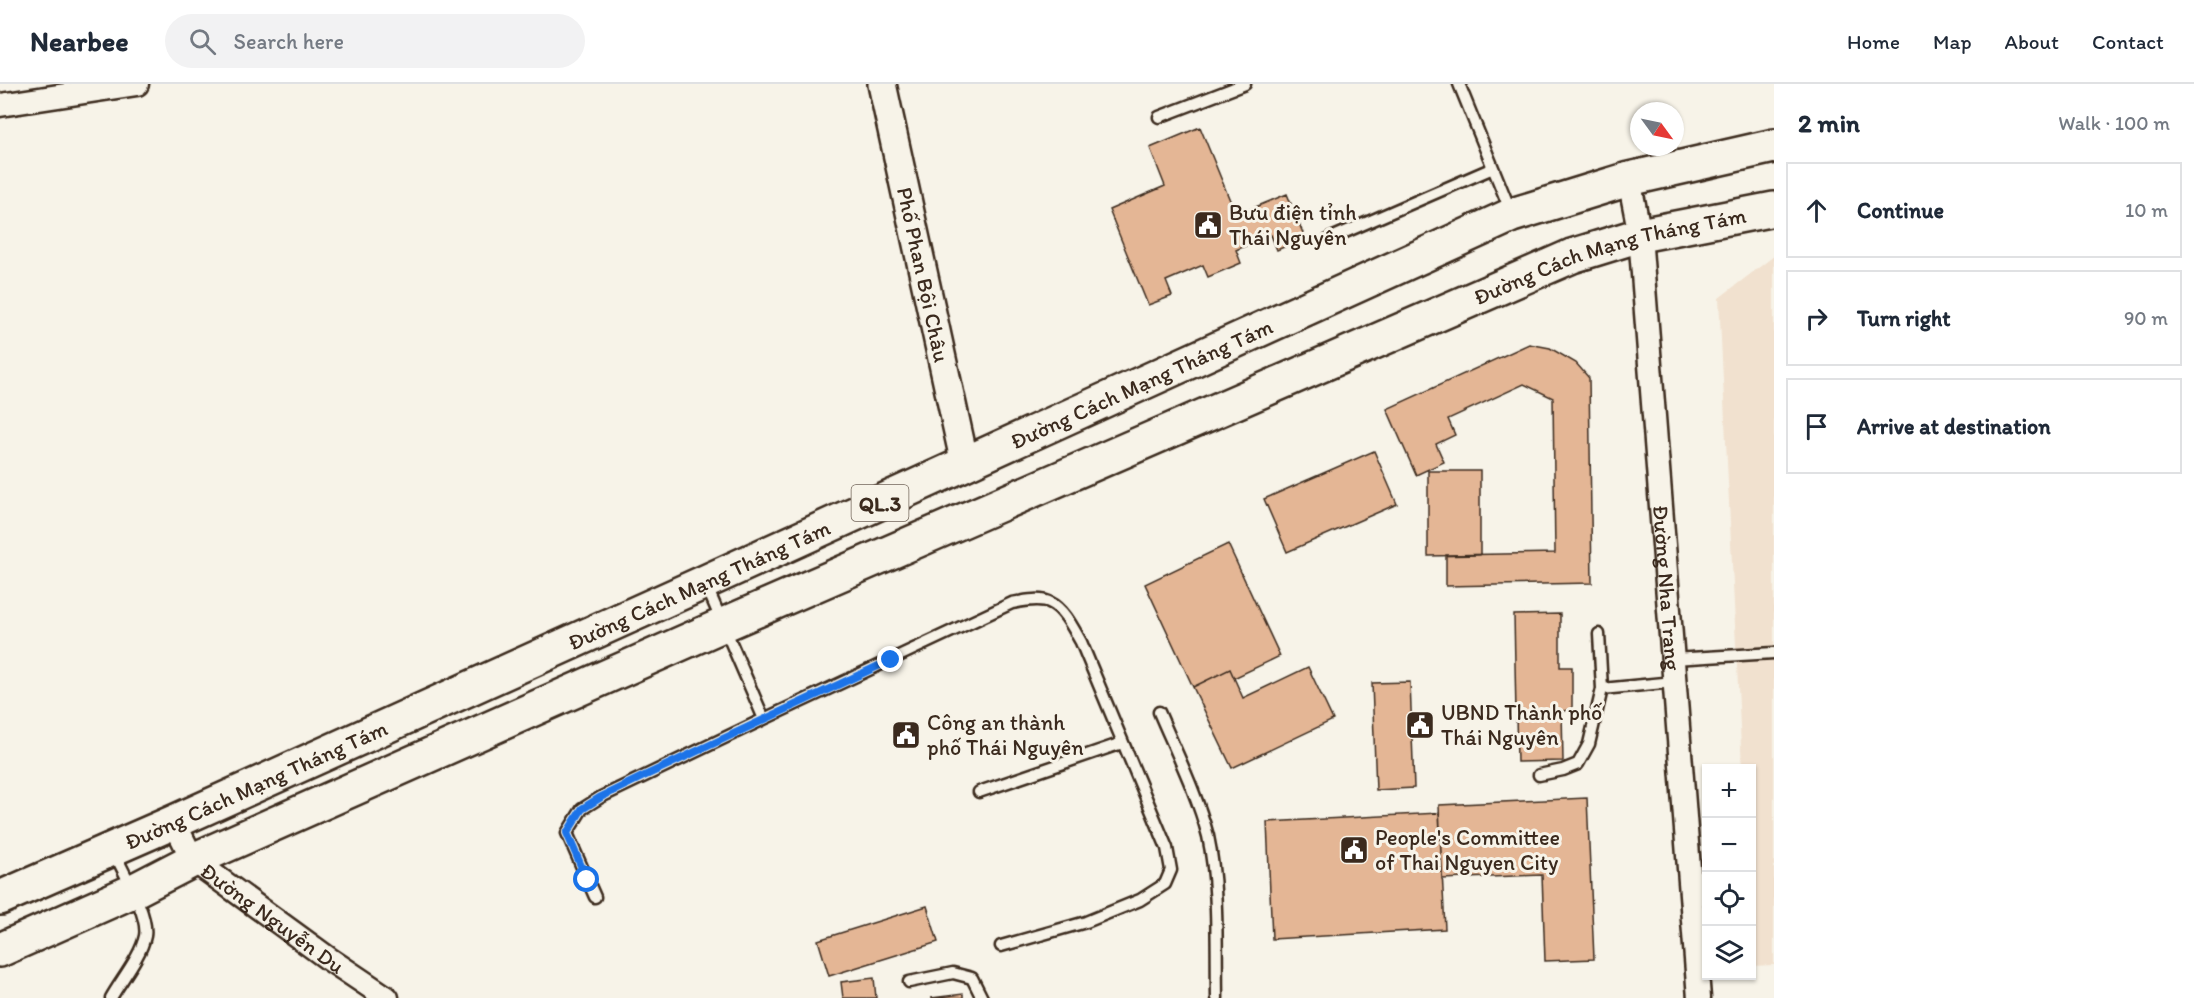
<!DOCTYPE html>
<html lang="en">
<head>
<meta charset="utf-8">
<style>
  :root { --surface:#fff; --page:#f2f2f3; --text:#1f2937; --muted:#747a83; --line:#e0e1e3 }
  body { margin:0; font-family:Itim,sans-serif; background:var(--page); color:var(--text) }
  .controls { position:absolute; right:18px; bottom:18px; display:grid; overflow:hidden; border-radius:0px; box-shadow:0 2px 4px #0004 }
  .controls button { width:54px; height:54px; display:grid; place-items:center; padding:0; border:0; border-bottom:2px solid var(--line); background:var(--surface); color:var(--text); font:30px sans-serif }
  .compass { position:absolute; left:1630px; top:18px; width:54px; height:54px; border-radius:50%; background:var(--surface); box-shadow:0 2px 4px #0004; rotate:123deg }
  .stop { position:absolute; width:18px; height:18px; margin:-14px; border:4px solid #1a73e8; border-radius:50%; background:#fff }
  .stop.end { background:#1a73e8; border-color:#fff; box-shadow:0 2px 6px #0008 }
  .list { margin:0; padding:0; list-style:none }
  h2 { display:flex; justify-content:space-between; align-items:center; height:78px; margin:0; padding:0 24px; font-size:26px }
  h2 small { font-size:20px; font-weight:400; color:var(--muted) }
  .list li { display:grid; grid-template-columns:39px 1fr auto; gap:18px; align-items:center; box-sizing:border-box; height:96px; margin:0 12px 12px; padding:0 12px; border:2px solid var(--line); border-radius:0px }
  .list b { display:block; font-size:22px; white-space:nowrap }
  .list em { font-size:20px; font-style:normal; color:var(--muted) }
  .icon { flex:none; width:33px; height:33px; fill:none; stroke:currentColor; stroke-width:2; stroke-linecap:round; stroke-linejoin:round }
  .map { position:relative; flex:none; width:1774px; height:914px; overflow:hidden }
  header { display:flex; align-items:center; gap:36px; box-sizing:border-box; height:84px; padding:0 30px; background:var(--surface); border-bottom:2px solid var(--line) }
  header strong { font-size:28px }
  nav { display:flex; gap:33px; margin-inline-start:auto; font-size:21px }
  .search { width:420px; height:54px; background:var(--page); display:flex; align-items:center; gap:15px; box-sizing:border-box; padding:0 21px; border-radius:33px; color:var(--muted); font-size:22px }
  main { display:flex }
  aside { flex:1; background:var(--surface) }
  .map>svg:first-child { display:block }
  .built { fill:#f1e1cf }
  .building { fill:#e4b695; stroke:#3b2a1e; stroke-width:1.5 }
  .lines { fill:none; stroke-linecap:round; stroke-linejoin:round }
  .service-casing { stroke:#3b2a1e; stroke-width:15 }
  .minor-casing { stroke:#3b2a1e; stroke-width:27 }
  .tertiary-casing { stroke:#3b2a1e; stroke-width:32 }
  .trunk-casing { stroke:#3b2a1e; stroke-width:38 }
  .service { stroke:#f7f3e8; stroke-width:10 }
  .minor { stroke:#f7f3e8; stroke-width:22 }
  .tertiary { stroke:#f7f3e8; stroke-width:27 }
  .trunk { stroke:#f7f3e8; stroke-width:33 }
  .route { stroke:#1a73e8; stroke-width:8 }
  .labels { text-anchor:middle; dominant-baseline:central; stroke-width:6; stroke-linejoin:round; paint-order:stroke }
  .shield { fill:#f7f3e8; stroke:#73665b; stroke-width:1.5 }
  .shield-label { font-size:21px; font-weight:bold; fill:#3b2a1e }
  .poi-label { font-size:22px; fill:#3b2a1e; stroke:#f7f3e8; text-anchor:start }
  .street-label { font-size:22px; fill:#3b2a1e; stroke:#f7f3e8 }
</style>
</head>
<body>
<header>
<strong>Nearbee</strong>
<div class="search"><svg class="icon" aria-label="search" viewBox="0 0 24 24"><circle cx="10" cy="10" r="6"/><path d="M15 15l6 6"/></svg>Search here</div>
<nav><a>Home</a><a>Map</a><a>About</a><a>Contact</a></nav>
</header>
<main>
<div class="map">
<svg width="1774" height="914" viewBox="0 0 1774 914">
  <rect width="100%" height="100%" fill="#f7f3e8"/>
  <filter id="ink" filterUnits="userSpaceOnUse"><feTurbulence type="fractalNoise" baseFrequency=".0167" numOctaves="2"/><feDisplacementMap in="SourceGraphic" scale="12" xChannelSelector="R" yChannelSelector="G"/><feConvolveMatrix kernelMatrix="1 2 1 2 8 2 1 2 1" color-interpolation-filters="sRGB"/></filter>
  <g filter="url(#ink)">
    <path class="built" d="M1774 172V881L1752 882V684H1742L1719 214Z"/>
    <path class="building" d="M1200 43 1236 131 1287 110 1305 154 1277 166 1271 151 1236 166 1241 179 1208 193 1203 181 1166 197 1172 212 1148 221 1109 126 1165 102 1150 64Z
      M1529 260 1550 264 1576 279 1589 294 1592 499 1446 502V471L1555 469 1553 314 1524 300 1448 335 1455 351 1436 360 1444 378 1416 391 1387 325Z
      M1374 367 1397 420 1287 468 1264 415Z
      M1428 387H1480V471L1428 472Z
      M1228 460 1280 572 1234 594 1230 585 1193 603 1145 500Z
      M1560 530V583H1572V626L1562 627 1563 677 1517 678 1514 531Z
      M1308 583 1333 636 1232 684 1193 603 1230 585 1243 614Z
      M1410 598 1414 704 1376 706 1372 599Z
      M1587 714 1594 875 1545 877 1542 791 1442 795 1439 721Z
      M1439 729 1445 845 1272 855 1267 738Z
      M927 822 938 858 829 892 818 856Z
      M874 894 876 914H843L841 898Z
      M963 910V914H931Z"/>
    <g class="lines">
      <g class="service-casing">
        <path id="service" d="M1459 0 1511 128
          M1159 33 1245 0
          M1329 155 1493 84
          M1673 575 1774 569
          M1602 605 1674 598
          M1159 628C1176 668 1197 710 1208 752 1219 803 1216 862 1217 914
          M764 635 1012 519C1023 517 1041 513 1051 519 1064 525 1074 546 1081 558L1167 764 1171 786 1165 800 1140 816 1086 838 1001 862
          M1539 691 1563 686 1578 680 1589 660 1602 605 1599 550
          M979 708 1122 659
          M595 813 567 749 582 725 601 713 764 635 706 501
          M909 898 953 889 972 894 982 914
          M111 914C121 896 141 872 145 852 149 831 123 788 114 768"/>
      </g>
      <g class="minor-casing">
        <g id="minor">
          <path d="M0 21 137 0"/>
          <path id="s1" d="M1629 95 1640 151 1699 914"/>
          <path id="s2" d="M174 738 193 776 329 875 387 914"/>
        </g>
      </g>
      <g class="tertiary-casing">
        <g id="tertiary">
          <path id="s3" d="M882 0 965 380"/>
        </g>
      </g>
      <g class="trunk-casing">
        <g id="trunk">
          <path id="s4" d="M0 814 174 738 705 498 1512 131 1629 95 1774 62"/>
          <path id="s5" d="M0 866 133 807 193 776 725 540 1572 172 1640 151 1774 125"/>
        </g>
      </g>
      <use href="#service" class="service"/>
      <use href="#minor" class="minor"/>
      <use href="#tertiary" class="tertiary"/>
      <use href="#trunk" class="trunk"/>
    </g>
  </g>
  <g class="lines" filter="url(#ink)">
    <path class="route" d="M587 796 567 749 582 725 601 713 642 693 891 576"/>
  </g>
  <defs>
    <g id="civic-square" transform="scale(1.5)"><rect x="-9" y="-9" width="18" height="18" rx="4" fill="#3b2a1e" stroke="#f7f3e8"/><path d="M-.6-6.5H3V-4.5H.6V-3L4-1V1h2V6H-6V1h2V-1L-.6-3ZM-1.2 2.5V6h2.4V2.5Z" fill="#fff"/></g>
  </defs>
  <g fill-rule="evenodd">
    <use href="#civic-square" x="1208" y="141"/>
    <use href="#civic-square" x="1420" y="641"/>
    <use href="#civic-square" x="906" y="651"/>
    <use href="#civic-square" x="1354" y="766"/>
  </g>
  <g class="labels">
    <rect class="shield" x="851.5" y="401" width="57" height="36" rx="4.5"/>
    <g class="shield-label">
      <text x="880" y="419">QL.3</text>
    </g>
    <g class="poi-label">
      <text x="1229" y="128">Bưu điện tỉnh<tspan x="1229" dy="25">Thái Nguyên</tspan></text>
      <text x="1441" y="628">UBND Thành phố<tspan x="1441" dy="25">Thái Nguyên</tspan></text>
      <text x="927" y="638">Công an thành<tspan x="927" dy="25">phố Thái Nguyên</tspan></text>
      <text x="1375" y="753">People's Committee<tspan x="1375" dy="25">of Thai Nguyen City</tspan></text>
    </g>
    <g class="street-label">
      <text stroke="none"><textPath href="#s5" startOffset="1755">Đường Cách Mạng Tháng Tám</textPath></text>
      <text stroke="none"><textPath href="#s3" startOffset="195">Phố Phan Bội Châu</textPath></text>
      <text stroke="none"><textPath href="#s4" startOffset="1252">Đường Cách Mạng Tháng Tám</textPath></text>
      <text stroke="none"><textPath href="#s4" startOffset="766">Đường Cách Mạng Tháng Tám</textPath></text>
      <text stroke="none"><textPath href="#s1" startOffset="411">Đường Nha Trang</textPath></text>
      <text stroke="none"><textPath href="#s4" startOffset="280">Đường Cách Mạng Tháng Tám</textPath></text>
      <text stroke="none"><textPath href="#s2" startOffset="141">Đường Nguyễn Du</textPath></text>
    </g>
  </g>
</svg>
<div class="controls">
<button>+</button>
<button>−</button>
<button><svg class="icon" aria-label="locate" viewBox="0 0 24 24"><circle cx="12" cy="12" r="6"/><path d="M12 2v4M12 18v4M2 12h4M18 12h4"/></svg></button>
<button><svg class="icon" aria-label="layers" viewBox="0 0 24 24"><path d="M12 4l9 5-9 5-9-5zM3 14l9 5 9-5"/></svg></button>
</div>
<svg class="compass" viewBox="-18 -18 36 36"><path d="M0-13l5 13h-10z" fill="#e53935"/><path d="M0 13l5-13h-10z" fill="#747a83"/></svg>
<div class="stop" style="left:587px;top:796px"></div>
<div class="stop end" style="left:891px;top:576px"></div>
</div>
<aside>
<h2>2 min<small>Walk · 100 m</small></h2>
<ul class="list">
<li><svg class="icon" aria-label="ahead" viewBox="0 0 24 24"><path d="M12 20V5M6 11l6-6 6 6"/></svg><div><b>Continue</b></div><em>10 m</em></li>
<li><svg class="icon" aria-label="right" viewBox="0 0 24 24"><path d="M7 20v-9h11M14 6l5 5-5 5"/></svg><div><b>Turn right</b></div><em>90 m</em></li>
<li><svg class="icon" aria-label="arrive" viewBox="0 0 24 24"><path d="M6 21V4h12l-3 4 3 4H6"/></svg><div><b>Arrive at destination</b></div></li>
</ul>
</aside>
</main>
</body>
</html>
